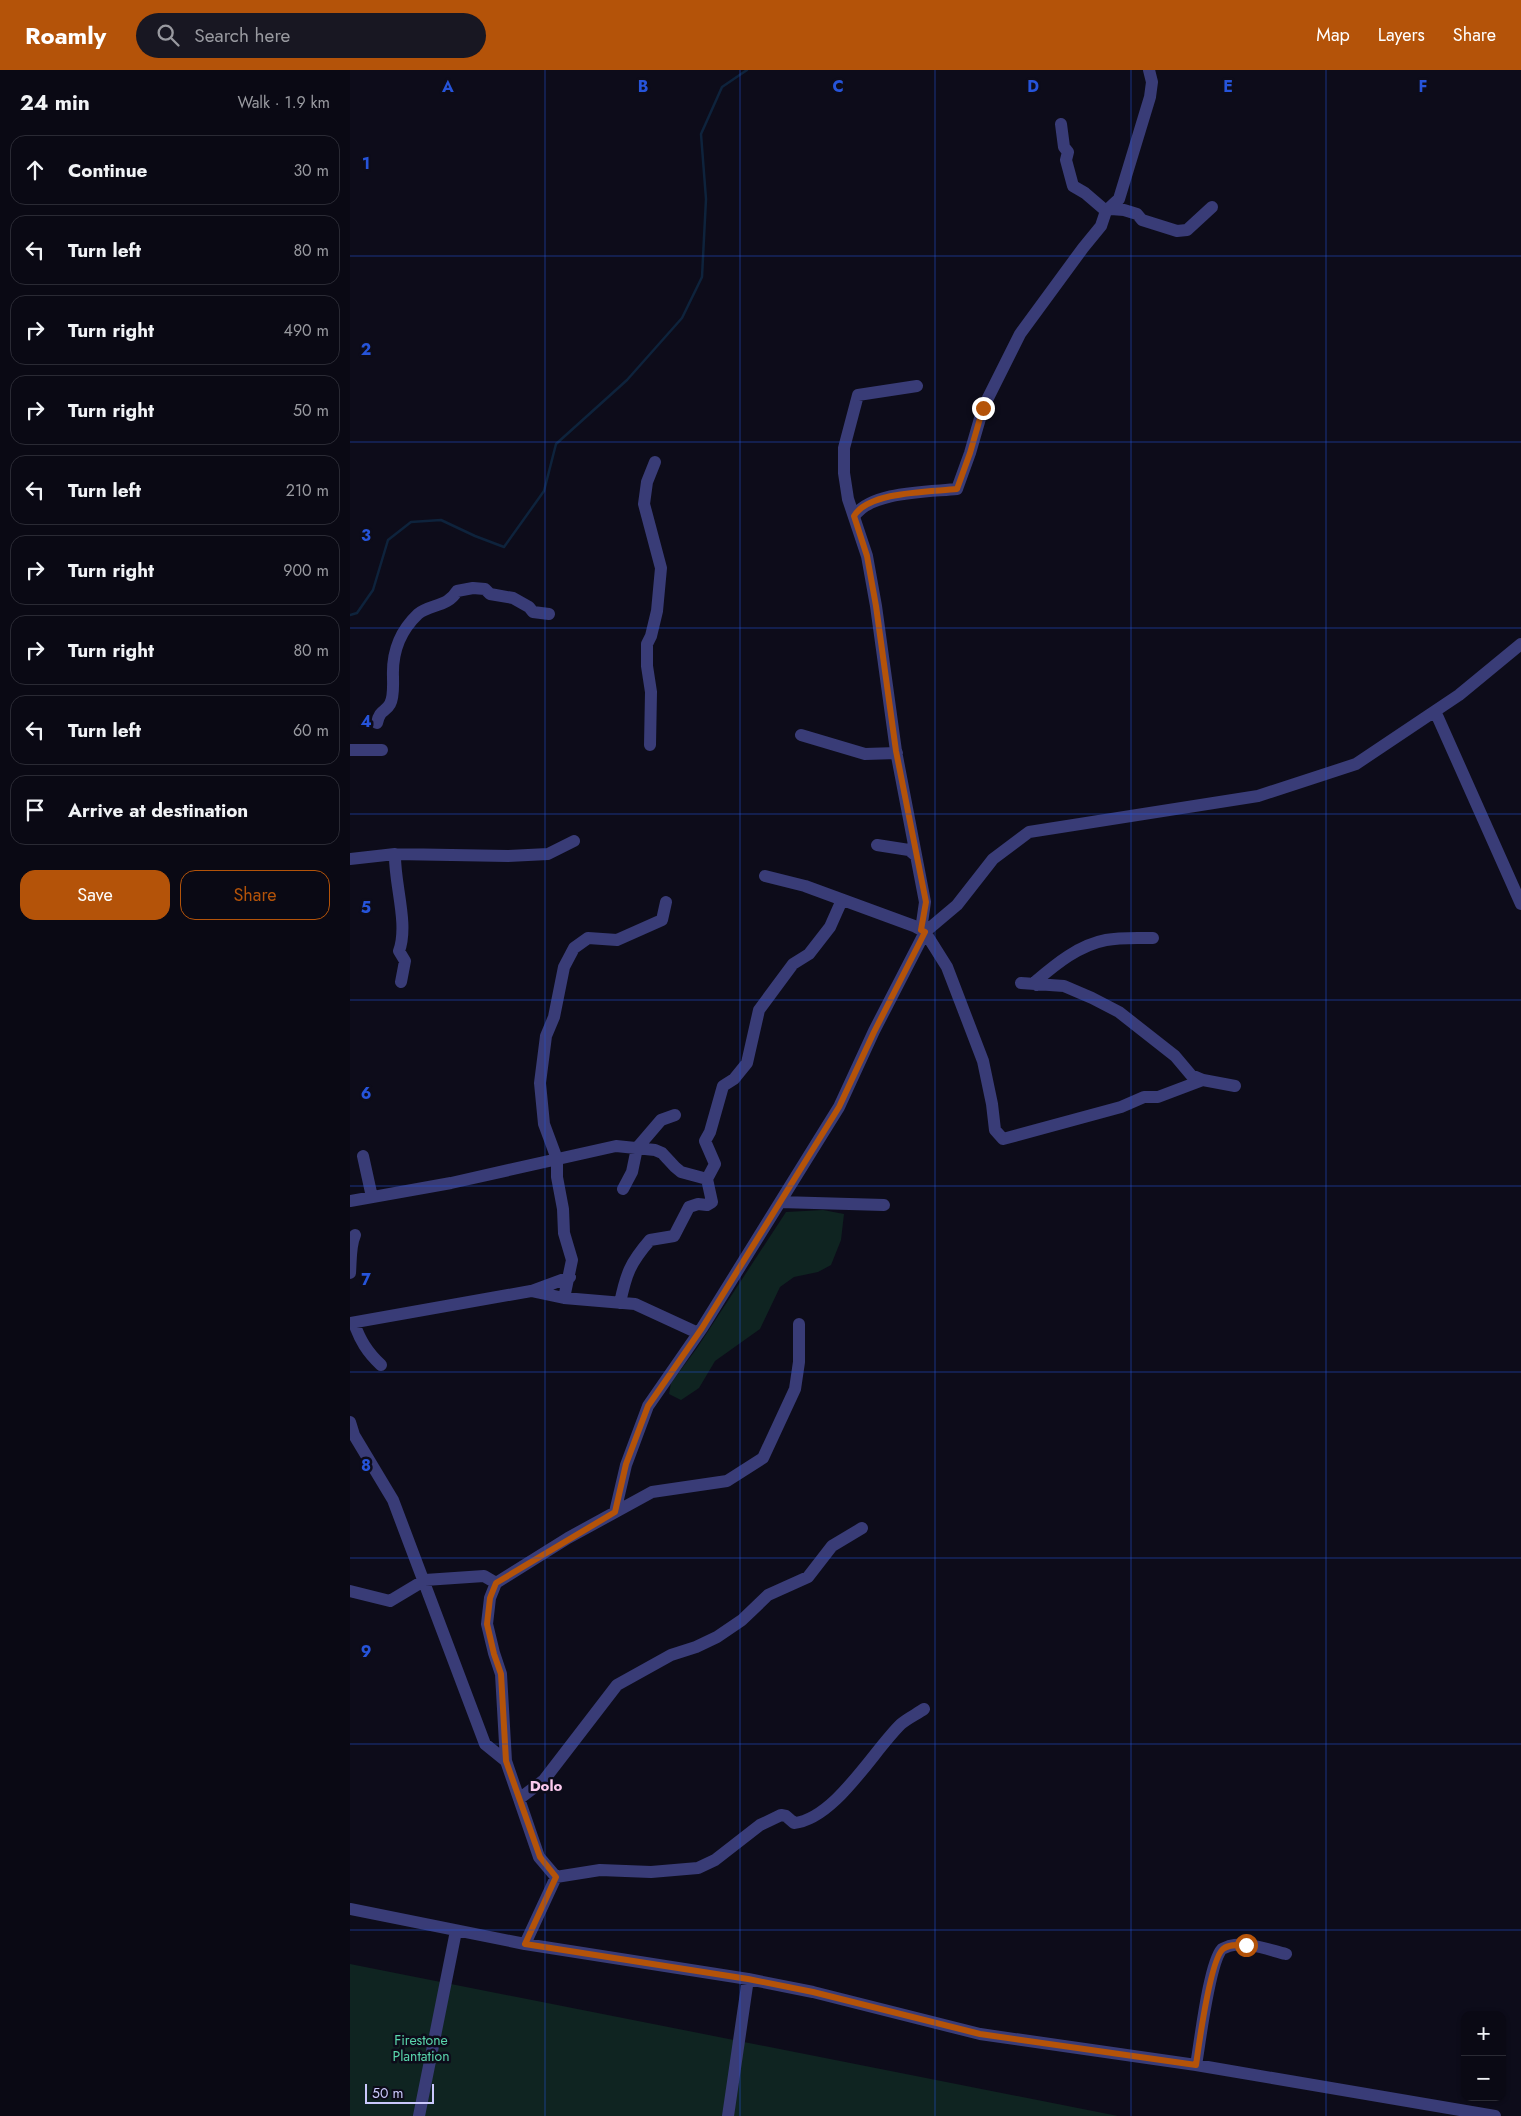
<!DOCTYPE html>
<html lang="en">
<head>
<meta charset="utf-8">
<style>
  :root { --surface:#0a0914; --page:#181722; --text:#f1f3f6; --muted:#999aa0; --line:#2a2a34; --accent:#b45309 }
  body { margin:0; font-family:Jost,sans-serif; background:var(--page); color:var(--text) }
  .controls { position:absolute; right:15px; bottom:15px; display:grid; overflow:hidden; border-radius:10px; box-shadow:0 1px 4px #0004 }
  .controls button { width:45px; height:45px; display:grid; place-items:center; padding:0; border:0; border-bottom:1px solid var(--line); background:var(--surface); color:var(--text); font:25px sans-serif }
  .scale { position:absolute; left:15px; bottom:12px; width:69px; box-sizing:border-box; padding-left:5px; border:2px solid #cac8fc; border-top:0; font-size:14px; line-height:18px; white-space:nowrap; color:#cac8fc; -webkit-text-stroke:4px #0d0c1a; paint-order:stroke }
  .stop { position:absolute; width:15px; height:15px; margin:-11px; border:4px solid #b45309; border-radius:50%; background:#fff }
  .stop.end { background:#b45309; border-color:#fff; box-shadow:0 1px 5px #0008 }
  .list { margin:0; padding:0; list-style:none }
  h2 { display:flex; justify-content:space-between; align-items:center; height:65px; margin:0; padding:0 20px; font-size:21px }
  h2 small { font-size:16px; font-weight:400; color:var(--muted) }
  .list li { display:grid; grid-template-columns:32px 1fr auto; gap:15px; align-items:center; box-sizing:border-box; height:70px; margin:0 10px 10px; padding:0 10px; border:1px solid var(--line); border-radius:15px }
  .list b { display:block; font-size:19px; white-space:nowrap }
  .list em { font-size:16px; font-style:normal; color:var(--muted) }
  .actions { display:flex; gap:10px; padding:15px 20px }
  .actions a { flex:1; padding:11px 0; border:1px solid var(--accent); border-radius:15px; text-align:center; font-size:18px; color:var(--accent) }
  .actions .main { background:var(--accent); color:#fff }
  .icon { flex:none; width:28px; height:28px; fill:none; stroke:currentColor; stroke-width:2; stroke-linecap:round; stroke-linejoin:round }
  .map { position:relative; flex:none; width:1171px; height:2046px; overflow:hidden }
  header { display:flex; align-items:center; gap:30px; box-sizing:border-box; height:70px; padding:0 25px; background:var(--accent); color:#fff }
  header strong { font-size:24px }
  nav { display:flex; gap:28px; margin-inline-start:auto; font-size:18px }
  .search { width:350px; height:45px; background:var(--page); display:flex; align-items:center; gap:12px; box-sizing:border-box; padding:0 18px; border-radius:28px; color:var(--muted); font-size:19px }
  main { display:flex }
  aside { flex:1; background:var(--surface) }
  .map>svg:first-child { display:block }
  .green { fill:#0f2421 }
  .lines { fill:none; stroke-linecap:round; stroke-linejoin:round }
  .stream { stroke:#0e233c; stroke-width:2.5 }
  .minor { stroke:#393c77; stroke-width:12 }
  .route { stroke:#b45309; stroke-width:6 }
  .grid { fill:none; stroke:#2654da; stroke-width:1; stroke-opacity:0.55 }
  .labels { text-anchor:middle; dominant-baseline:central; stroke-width:5; stroke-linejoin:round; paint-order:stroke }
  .park-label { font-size:14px; fill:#5ad6ac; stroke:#0d0c1a }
  .neighbourhood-label { font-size:15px; font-weight:bold; fill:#fccaee; stroke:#0d0c1a }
  .grid-label { font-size:16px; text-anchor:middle; font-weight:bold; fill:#2654da; stroke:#0d0c1a; stroke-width:5; stroke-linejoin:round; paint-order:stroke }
</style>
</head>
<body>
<header>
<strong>Roamly</strong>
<div class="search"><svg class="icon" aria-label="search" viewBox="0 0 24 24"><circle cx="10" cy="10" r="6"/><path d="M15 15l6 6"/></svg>Search here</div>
<nav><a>Map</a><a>Layers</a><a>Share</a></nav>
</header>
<main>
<aside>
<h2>24 min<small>Walk · 1.9 km</small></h2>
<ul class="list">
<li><svg class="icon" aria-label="ahead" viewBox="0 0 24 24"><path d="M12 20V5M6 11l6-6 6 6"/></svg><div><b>Continue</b></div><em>30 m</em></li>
<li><svg class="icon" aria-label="left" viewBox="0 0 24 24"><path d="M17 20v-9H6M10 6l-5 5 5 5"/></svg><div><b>Turn left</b></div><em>80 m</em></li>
<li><svg class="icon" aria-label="right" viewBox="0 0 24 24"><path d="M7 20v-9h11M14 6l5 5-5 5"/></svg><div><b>Turn right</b></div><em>490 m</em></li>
<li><svg class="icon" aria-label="right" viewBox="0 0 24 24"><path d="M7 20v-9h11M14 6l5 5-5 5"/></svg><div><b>Turn right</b></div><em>50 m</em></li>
<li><svg class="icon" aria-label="left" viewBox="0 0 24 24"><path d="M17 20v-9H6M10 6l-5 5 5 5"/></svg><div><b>Turn left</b></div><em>210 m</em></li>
<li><svg class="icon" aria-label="right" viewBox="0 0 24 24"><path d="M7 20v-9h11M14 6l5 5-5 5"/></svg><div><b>Turn right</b></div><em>900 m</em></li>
<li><svg class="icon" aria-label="right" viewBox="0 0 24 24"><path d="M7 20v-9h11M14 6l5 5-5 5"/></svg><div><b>Turn right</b></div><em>80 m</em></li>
<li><svg class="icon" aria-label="left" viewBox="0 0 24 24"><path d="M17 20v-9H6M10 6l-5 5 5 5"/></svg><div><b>Turn left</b></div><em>60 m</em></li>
<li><svg class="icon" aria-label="arrive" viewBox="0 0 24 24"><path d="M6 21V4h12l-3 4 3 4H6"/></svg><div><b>Arrive at destination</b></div></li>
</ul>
<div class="actions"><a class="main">Save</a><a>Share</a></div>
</aside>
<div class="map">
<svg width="1171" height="2046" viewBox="0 0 1171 2046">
  <rect width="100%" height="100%" fill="#0d0c1a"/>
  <path class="green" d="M473 1140 494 1144 491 1170 481 1195 468 1202 444 1207 430 1217 410 1259 365 1291 349 1318 331 1330 319 1324 321 1313 347 1278 436 1142Z
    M0 1894 768 2046H0Z"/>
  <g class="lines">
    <path class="stream" d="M0 545 7 543 23 520 38 470 61 452 91 450 125 466 154 477 194 421 206 374 277 310 332 248 352 207 356 129 351 64 372 17 397 0"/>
    <path class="minor" d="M711 54 714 77 718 82 716 90 723 116 735 123 756 141 761 139 774 140 787 144 792 150 827 161 837 160 862 137
      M567 316 508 325 494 378V403L498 429 517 486 526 536 546 681 575 832 571 860
      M504 447C519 421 580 422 607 419L620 383 633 338 670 264 733 178 751 156 756 141 769 129 800 27 802 12 799 0
      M1085 641 1171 834
      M27 653C30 639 35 643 40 634 44 627 43 615 43 607 42 583 50 561 68 544 80 534 98 537 107 521L123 518 135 519 140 524 163 528 179 537 183 542 199 544
      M451 665 515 684 547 683
      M300 675 301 622 297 596V574L301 566 307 541 311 498 294 434 297 412 305 392
      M0 680H32
      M527 775 559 780 566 786
      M45 784C44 813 59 854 49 881L55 891 51 912
      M0 789 45 784 158 786 198 784 224 771
      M415 806 455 816 564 856 575 862 597 897 633 991 642 1034 645 1060 653 1069 771 1037 794 1027H808L853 1010 841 1005 825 986 769 942 742 928 714 916 671 913
      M687 915 686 911C706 894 729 875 756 870 771 867 788 868 803 868
      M853 1010 885 1016
      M13 1086 22 1127
      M273 1119 282 1102 287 1078 311 1050 325 1045
      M0 1131 101 1113 266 1076 305 1080 312 1083 325 1097 331 1102 357 1109
      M430 1132 534 1135
      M0 1203C1 1191 0 1176 5 1165
      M182 1221 220 1207
      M214 1228 222 1190 214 1163 213 1139 207 1107V1089L194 1054 190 1013 196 966 204 947 214 897 224 878 238 868 267 870 312 850 316 832
      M270 1233C276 1204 280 1193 300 1170L324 1166 339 1137 348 1134 357 1135 362 1132 357 1109 365 1094 355 1071 360 1062 373 1016 384 1009 397 993 409 940 443 894 459 884 480 857 492 830
      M0 1253 181 1221 214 1228 285 1234 348 1263
      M4 1253C10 1270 17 1282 31 1295
      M0 1352 4 1365 43 1430 135 1674 156 1691
      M265 1442 276 1395 298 1336 352 1258 489 1037 524 961 575 862 607 835 643 789 679 762 908 726 1006 694 1109 625 1171 574
      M0 1521 40 1531 75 1510 134 1506 146 1513
      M169 1729 194 1710 267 1615 321 1585 346 1577 367 1567 392 1550 418 1525 458 1507 482 1476 512 1458
      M206 1807 250 1800 301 1802 348 1798 365 1790 410 1755 431 1745 436 1746 444 1753C485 1749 523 1681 551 1654 558 1648 567 1644 574 1639
      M0 1839 175 1874 398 1909 463 1922 630 1964 846 1995 1145 2046
      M175 1874 206 1807 189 1787 156 1691 151 1604 144 1583 137 1554 140 1528 146 1513 218 1468 302 1422 377 1411 413 1388 445 1319 449 1292V1254
      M846 1995C850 1973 859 1893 872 1879 874 1878 877 1877 879 1876 897 1871 919 1880 936 1884
      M69 2046 106 1861
      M378 2046 398 1909"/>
  </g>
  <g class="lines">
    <path class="route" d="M633 338 620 383 607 419C580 422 519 421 504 446L517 486 526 536 546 681 576 832 571 860 575 862 524 962 489 1037 352 1258 298 1336 276 1394 265 1442 146 1513 140 1528 137 1554 144 1584 151 1604 156 1691 190 1787 206 1807 175 1874 398 1909 463 1922 630 1964 846 1995C849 1974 860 1890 873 1879 879 1874 889 1875 896 1875"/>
  </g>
  <path class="grid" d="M195 0V2046M390 0V2046M585 0V2046M781 0V2046M976 0V2046M0 186H1171M0 372H1171M0 558H1171M0 744H1171M0 930H1171M0 1116H1171M0 1302H1171M0 1488H1171M0 1674H1171M0 1860H1171"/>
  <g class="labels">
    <g class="park-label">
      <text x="71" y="1970">Firestone<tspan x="71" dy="16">Plantation</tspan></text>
    </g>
    <g class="neighbourhood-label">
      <text x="196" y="1716">Dolo</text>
    </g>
  </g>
  <g class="grid-label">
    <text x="98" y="22">A</text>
    <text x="293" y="22">B</text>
    <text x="488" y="22">C</text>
    <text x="683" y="22">D</text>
    <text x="878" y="22">E</text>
    <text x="1073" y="22">F</text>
    <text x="16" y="99">1</text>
    <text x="16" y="285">2</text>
    <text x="16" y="471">3</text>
    <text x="16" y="657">4</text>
    <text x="16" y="843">5</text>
    <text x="16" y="1029">6</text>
    <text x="16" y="1215">7</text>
    <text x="16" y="1401">8</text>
    <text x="16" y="1587">9</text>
  </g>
</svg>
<div class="controls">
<button>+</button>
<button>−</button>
</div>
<div class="scale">50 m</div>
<div class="stop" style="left:896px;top:1875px"></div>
<div class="stop end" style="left:633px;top:338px"></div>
</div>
</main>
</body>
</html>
